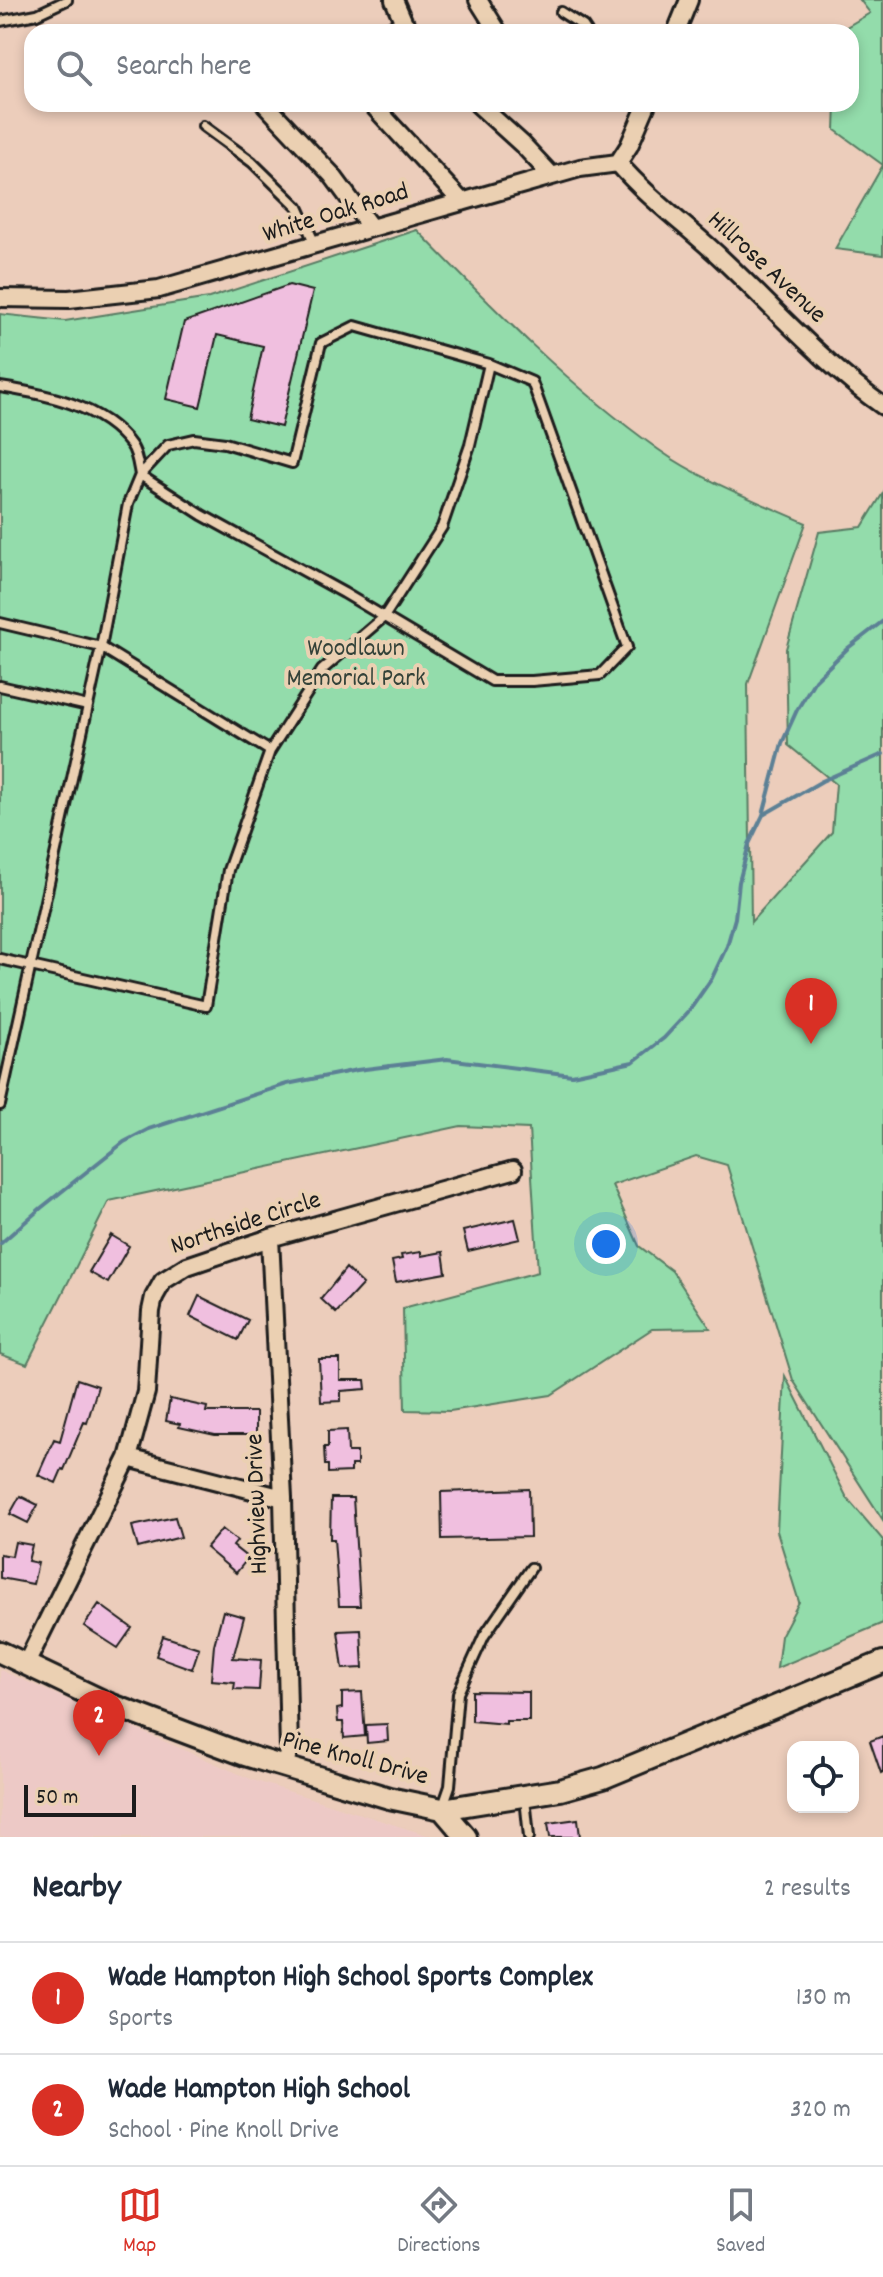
<!DOCTYPE html>
<html lang="en">
<head>
<meta charset="utf-8">
<style>
  :root { --surface:#fff; --page:#f2f2f3; --text:#1f2937; --muted:#747a83; --line:#e0e1e3; --accent:#d93025 }
  body { margin:0; font-family:Dekko,sans-serif; background:var(--page); color:var(--text) }
  .controls { position:absolute; right:24px; bottom:24px; display:grid; overflow:hidden; border-radius:16px; box-shadow:0 4px 12px #0003 }
  .controls button { width:72px; height:72px; display:grid; place-items:center; padding:0; border:0; border-bottom:2px solid var(--line); background:var(--surface); color:var(--text); font:40px sans-serif }
  .scale { position:absolute; left:24px; bottom:20px; width:112px; box-sizing:border-box; padding-left:8px; border:4px solid #1c1c1c; border-top:0; font-size:22px; line-height:28px; white-space:nowrap; color:#1c1c1c; -webkit-text-stroke:6px #ebd0b2; paint-order:stroke }
  .you { position:absolute; left:606px; top:1244px; width:28px; height:28px; margin:-20px; border:6px solid #fff; border-radius:50%; background:#1a73e8; box-shadow:0 0 0 12px #1a73e833 }
  .badge { display:grid; place-items:center; width:52px; height:52px; border-radius:50%; background:var(--accent); color:#fff; font-size:26px; font-weight:700 }
  .pin { position:absolute; translate:-50% -66px; filter:drop-shadow(0 2px 4px #0008) }
  .pin::after { content:''; position:absolute; top:42px; width:28px; height:24px; background:inherit; clip-path:polygon(0 0,100% 0,50% 100%) }
  .list { margin:0; padding:0; list-style:none }
  h2 { display:flex; justify-content:space-between; align-items:center; height:104px; margin:0; padding:0 32px; font-size:34px }
  h2 small { font-size:26px; font-weight:400; color:var(--muted) }
  .list li { display:grid; grid-template-columns:52px 1fr auto; gap:24px; align-items:center; box-sizing:border-box; height:112px; padding:0 32px; border-top:2px solid var(--line) }
  .list b { display:block; font-size:30px; white-space:nowrap }
  .list p { margin:0; font-size:26px; white-space:nowrap; color:var(--muted) }
  .list em { font-size:26px; font-style:normal; color:var(--muted) }
  .icon { flex:none; width:44px; height:44px; fill:none; stroke:currentColor; stroke-width:2; stroke-linecap:round; stroke-linejoin:round }
  .map { position:relative; flex:none; width:883px; height:1837px; overflow:hidden }
  .search { position:absolute; background:var(--surface); box-shadow:0 4px 12px #0003; left:24px; right:24px; top:24px; height:88px; display:flex; align-items:center; gap:20px; box-sizing:border-box; padding:0 28px; border-radius:24px; color:var(--muted); font-size:30px }
  .sheet { height:328px; background:var(--surface) }
  nav { display:flex; justify-content:space-around; align-items:center; box-sizing:border-box; height:112px; border-top:2px solid var(--line); background:var(--surface); font-size:22px; color:var(--muted) }
  nav a { display:grid; justify-items:center; gap:4px }
  nav .on { color:var(--accent) }
  .map>svg:first-child { display:block }
  .built { fill:#edc9c6 }
  .green { fill:#93dcab; stroke:#587c64; stroke-width:2 }
  .lines { fill:none; stroke-linecap:round; stroke-linejoin:round }
  .stream { stroke:#5c8095; stroke-width:4 }
  .building { fill:#f0bfdf; stroke:#1c1c1c; stroke-width:2 }
  .service-casing { stroke:#1c1c1c; stroke-width:14 }
  .minor-casing { stroke:#1c1c1c; stroke-width:22 }
  .tertiary-casing { stroke:#1c1c1c; stroke-width:26 }
  .service { stroke:#ebd0b2; stroke-width:8 }
  .minor { stroke:#ebd0b2; stroke-width:16 }
  .tertiary { stroke:#ebd0b2; stroke-width:20 }
  .labels { text-anchor:middle; dominant-baseline:central; stroke-width:8; stroke-linejoin:round; paint-order:stroke }
  .street-label { font-size:26px; fill:#1c1c1c; stroke:#ebd0b2 }
  .park-label { font-size:26px; fill:#344239; stroke:#ebd0b2 }
</style>
</head>
<body>
<div class="map">
<svg width="883" height="1837" viewBox="0 0 883 1837">
  <rect width="100%" height="100%" fill="#eccdbb"/>
  <filter id="ink" filterUnits="userSpaceOnUse"><feTurbulence type="fractalNoise" baseFrequency=".0125" numOctaves="2"/><feDisplacementMap in="SourceGraphic" scale="16" xChannelSelector="R" yChannelSelector="G"/><feConvolveMatrix kernelMatrix="1 2 1 2 8 2 1 2 1" color-interpolation-filters="sRGB"/></filter>
  <g filter="url(#ink)">
    <path class="built" d="M0 1670 253 1780 433 1837H0Z"/>
    <path class="green" d="M860 0H883V255L835 249 883 165 835 130 836 104H851V32H838L870 13Z
      M417 230C493 308 570 387 659 450 701 480 759 502 806 523L748 684 751 922 832 832 836 784 788 745 786 649 819 532 862 527 883 493V1520L793 1380 727 1165 696 1156 612 1185 639 1246 672 1271 710 1328 652 1329 551 1395 450 1411 405 1410 403 1308 538 1272 529 1129 461 1126 109 1201 27 1364 0 1354V314L65 321 209 298Z
      M785 1376 847 1498 883 1540V1623L777 1668 781 1636 799 1602 777 1531Z"/>
    <g class="lines">
      <path class="stream" d="M763 815 822 781 883 754
        M0 1244 41 1208 124 1142 149 1129 287 1084 357 1070 447 1059 572 1075 633 1062 664 1038 689 1011 712 978 727 946 735 918 739 882 749 844 763 815 782 743 797 710 815 680 848 648 883 621"/>
    </g>
    <path class="building" d="M289 285 313 291 281 427 247 419 263 346 217 335 200 407 166 399 184 322Z
      M515 1219 520 1239 468 1251 463 1231Z
      M111 1235 129 1246 108 1283 89 1272Z
      M421 1252V1256L443 1252 446 1273 396 1282 392 1261 402 1259 401 1255Z
      M346 1268 363 1284 336 1313 321 1299Z
      M199 1296 248 1320 238 1340 190 1316Z
      M319 1359H340V1380H365L366 1389 341 1391V1401L321 1402Z
      M77 1379 98 1386 87 1423 84 1422 64 1470 62 1469 56 1483 38 1475 54 1439 60 1441Z
      M170 1399 207 1407 206 1412H256V1435H215L179 1427 180 1424 166 1421Z
      M347 1430 348 1452H357V1465H351V1472L328 1473V1465H325L324 1447H328V1431Z
      M529 1489 530 1537 442 1539 441 1492Z
      M20 1496 38 1505 28 1523 10 1514Z
      M331 1498H353L360 1606H339L334 1539H330Z
      M175 1517 181 1537 138 1548 132 1526Z
      M222 1529 237 1541 233 1546 248 1558 236 1573 206 1548Z
      M15 1542 32 1545 28 1561 38 1563 33 1584 0 1578V1554L12 1556Z
      M99 1604 132 1628 118 1648 84 1626Z
      M223 1611 244 1617 233 1658 261 1660 259 1690 234 1689 235 1682 211 1680 214 1645Z
      M361 1630 363 1668 343 1669 338 1631Z
      M163 1636 199 1648 192 1669 156 1656Z
      M472 1691 529 1692V1721H506V1724L472 1721Z
      M362 1692 365 1736 344 1738 343 1722H338L337 1709 342 1708V1693Z
      M387 1724 388 1741 367 1743 366 1725Z
      M883 1736V1772L881 1773 870 1741Z
      M578 1819 580 1837H550L548 1823Z"/>
    <g class="lines">
      <g class="service-casing">
        <path id="service" d="M561 12 583 26 587 32
          M0 21 37 14 67 0
          M203 126 252 162 298 207 315 244
          M0 387C45 394 102 405 131 445 137 453 138 465 140 475L202 515 344 593 492 681H532L600 675 627 647 532 382 489 364 355 326 321 343 292 463 225 443 194 439 168 445 140 475 128 504 101 647 0 1105
          M0 623 101 647 270 751
          M0 686 88 706
          M0 959 206 1006 228 870 270 751 322 670 384 617 442 527 470 445 489 364
          M525 1798 529 1837
          M442 1809 450 1786 458 1693 484 1636 531 1568"/>
      </g>
      <g class="minor-casing">
        <path id="minor" d="M394 0 404 23 413 32
          M478 0 498 32
          M388 32 404 23
          M676 32 689 0
          M265 104 332 175 371 228
          M372 104 462 202
          M478 104 523 145 552 176
          M618 163C648 198 687 226 721 258 771 305 827 367 883 406
          M0 298 69 299 159 289 580 168 618 163 629 146 647 104
          M270 1238 283 1498 289 1750 284 1767
          M128 1458 283 1498
          M26 1664 128 1458 146 1392 151 1311 154 1297 163 1281 187 1266 270 1238 513 1170"/>
      </g>
      <g class="tertiary-casing">
        <path id="tertiary" d="M0 1652 107 1703 245 1755 389 1798 442 1809 560 1790 603 1778 883 1662
          M442 1809 466 1837"/>
      </g>
      <use href="#service" class="service"/>
      <use href="#minor" class="minor"/>
      <use href="#tertiary" class="tertiary"/>
    </g>
  </g>
  <g class="labels">
    <g class="street-label">
      <text transform="translate(336 214) rotate(-17)">White Oak Road</text>
      <text transform="translate(766 268) rotate(43)">Hillrose Avenue</text>
      <text transform="translate(246 1224) rotate(-18)">Northside Circle</text>
      <text transform="translate(258 1504) rotate(-92)">Highview Drive</text>
      <text transform="translate(355 1759) rotate(15)">Pine Knoll Drive</text>
    </g>
    <g class="park-label">
      <text x="356" y="649">Woodlawn<tspan x="356" dy="30">Memorial Park</tspan></text>
    </g>
  </g>
</svg>
<div class="controls">
<button><svg class="icon" aria-label="locate" viewBox="0 0 24 24"><circle cx="12" cy="12" r="6"/><path d="M12 2v4M12 18v4M2 12h4M18 12h4"/></svg></button>
</div>
<div class="scale">50 m</div>
<div class="you"></div>
<div class="pin badge" style="left:811px;top:1044px">1</div>
<div class="pin badge" style="left:99px;top:1756px">2</div>
<div class="search"><svg class="icon" aria-label="search" viewBox="0 0 24 24"><circle cx="10" cy="10" r="6"/><path d="M15 15l6 6"/></svg>Search here</div>
</div>
<section class="sheet">
<h2>Nearby<small>2 results</small></h2>
<ul class="list">
<li><span class="badge">1</span><div><b>Wade Hampton High School Sports Complex</b><p>Sports</p></div><em>130 m</em></li>
<li><span class="badge">2</span><div><b>Wade Hampton High School</b><p>School · Pine Knoll Drive</p></div><em>320 m</em></li>
</ul>
</section>
<nav>
<a class="on"><svg class="icon" aria-label="map" viewBox="0 0 24 24"><path d="M3 6l6-2 6 2 6-2v14l-6 2-6-2-6 2zM9 4v14M15 6v14"/></svg>Map</a>
<a><svg class="icon" aria-label="directions" viewBox="0 0 24 24"><path d="M12 3l9 9-9 9-9-9zM9 14v-3h6M13 9l2 2-2 2"/></svg>Directions</a>
<a><svg class="icon" aria-label="saved" viewBox="0 0 24 24"><path d="M7 4h10v16l-5-4-5 4z"/></svg>Saved</a>
</nav>
</body>
</html>
